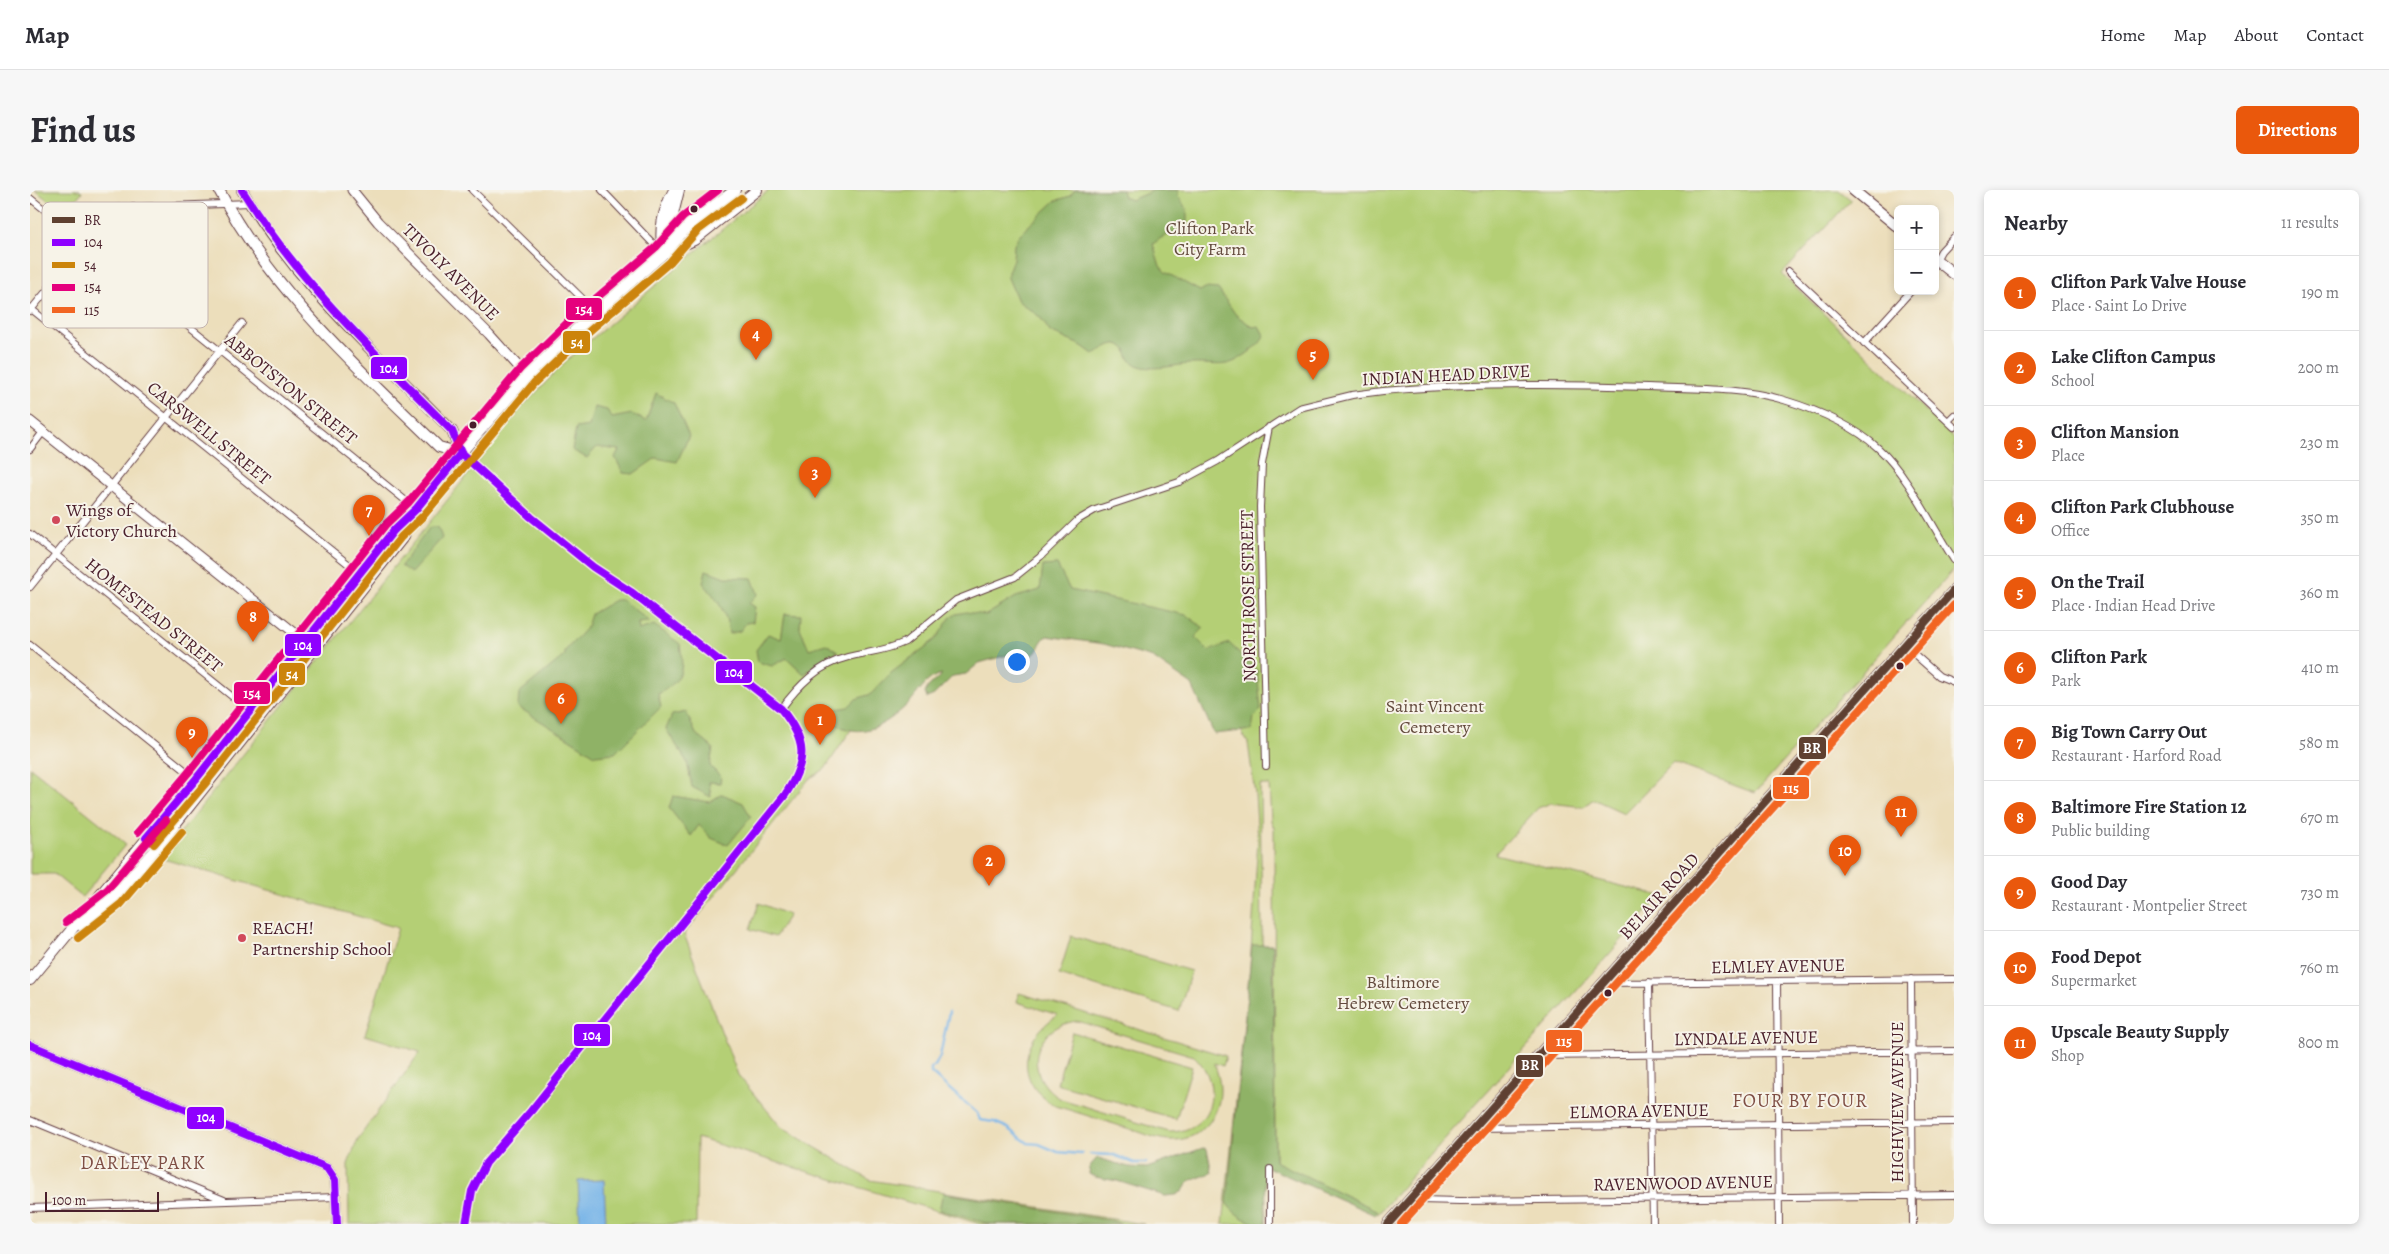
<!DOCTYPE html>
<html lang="en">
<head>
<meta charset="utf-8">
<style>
  :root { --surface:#fff; --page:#f7f7f7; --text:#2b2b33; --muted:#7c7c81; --line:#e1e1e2; --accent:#ea580c }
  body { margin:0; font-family:Alegreya,serif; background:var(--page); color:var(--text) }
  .controls { position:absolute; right:15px; top:15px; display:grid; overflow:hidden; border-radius:8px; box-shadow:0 2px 8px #0003 }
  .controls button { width:45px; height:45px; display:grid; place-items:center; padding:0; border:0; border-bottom:1px solid var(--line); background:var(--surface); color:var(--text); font:25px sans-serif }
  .scale { position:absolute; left:15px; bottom:12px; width:114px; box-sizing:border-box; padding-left:5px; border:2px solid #4a1f2b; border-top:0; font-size:14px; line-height:18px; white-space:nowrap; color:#4a1f2b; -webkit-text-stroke:4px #f7f3e8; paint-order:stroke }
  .you { position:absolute; left:986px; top:471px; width:18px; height:18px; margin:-12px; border:4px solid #fff; border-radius:50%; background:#1a73e8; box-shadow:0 0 0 8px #1a73e833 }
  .badge { display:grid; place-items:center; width:32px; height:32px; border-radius:50%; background:var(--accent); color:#fff; font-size:16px; font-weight:700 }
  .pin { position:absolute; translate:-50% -41px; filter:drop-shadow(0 1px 2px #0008) }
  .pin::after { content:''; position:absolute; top:26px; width:18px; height:15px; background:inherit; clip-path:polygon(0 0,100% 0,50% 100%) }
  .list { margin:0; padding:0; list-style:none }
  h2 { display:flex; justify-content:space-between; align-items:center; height:65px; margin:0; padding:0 20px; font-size:21px }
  h2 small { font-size:16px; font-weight:400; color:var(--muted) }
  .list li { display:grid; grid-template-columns:32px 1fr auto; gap:15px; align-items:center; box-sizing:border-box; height:75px; padding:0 20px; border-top:1px solid var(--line) }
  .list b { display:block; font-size:19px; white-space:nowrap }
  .list p { margin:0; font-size:16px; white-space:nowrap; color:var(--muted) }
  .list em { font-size:16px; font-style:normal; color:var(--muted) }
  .map { position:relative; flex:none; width:1924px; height:1034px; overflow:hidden; border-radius:8px }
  header { display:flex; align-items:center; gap:30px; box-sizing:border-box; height:70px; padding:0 25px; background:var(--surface); border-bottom:1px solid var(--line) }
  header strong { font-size:24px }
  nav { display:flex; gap:28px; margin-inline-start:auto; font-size:18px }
  .intro { display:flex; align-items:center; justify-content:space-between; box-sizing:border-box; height:120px; padding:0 30px }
  h1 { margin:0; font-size:35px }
  .button { padding:12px 22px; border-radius:8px; background:var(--accent); color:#fff; font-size:18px; font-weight:700 }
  main { display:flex; gap:30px; padding:0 30px }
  aside { flex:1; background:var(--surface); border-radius:8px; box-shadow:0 2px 8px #0003 }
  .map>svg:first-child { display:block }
  .green { fill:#b4cf75; stroke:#7f7750; fill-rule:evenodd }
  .forest { fill:#8fb266; stroke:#6c6848 }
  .water { fill:#75b3e8; stroke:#60698a }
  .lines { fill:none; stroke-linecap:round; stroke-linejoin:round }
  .stream { stroke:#75b3e8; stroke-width:2.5 }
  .street-casing { stroke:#623c41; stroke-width:8 }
  .secondary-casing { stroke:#623c41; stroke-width:11 }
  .primary-casing { stroke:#623c41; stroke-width:12 }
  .street { stroke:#fff; stroke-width:6 }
  .secondary { stroke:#fff; stroke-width:9 }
  .primary { stroke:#fff; stroke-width:10 }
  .bus-1-casing { stroke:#f7f3e8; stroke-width:11 }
  .bus-2-casing { stroke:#f7f3e8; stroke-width:11 }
  .bus-3-casing { stroke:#f7f3e8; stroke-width:11 }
  .bus-4-casing { stroke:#f7f3e8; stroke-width:11 }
  .bus-5-casing { stroke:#f7f3e8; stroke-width:11 }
  .bus-1 { stroke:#5f4030; stroke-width:8 }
  .bus-2 { stroke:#8f00ff; stroke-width:8 }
  .bus-3 { stroke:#cc840b; stroke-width:8 }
  .bus-4 { stroke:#e5007d; stroke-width:8 }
  .bus-5 { stroke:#f26522; stroke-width:8 }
  .bus-dot { fill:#4a1f2b; stroke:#f7f3e8; stroke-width:2 }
  .poi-dot { fill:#d1495b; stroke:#f7f3e8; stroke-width:2 }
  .labels { text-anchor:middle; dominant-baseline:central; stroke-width:4; stroke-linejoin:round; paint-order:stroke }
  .park-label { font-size:18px; fill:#644b3e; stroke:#f7f3e8 }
  .street-label { font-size:18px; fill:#4a1f2b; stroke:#f7f3e8 }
  .poi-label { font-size:18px; fill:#4a1f2b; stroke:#f7f3e8; text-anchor:start }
  .neighbourhood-label { font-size:19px; letter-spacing:1px; fill:#7f4f45; stroke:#f7f3e8 }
  .key { fill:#f7f3e8; stroke:#c3b3af; stroke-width:1 }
  .key-label { font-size:14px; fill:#4a1f2b }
  .line-badge { stroke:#f7f3e8; stroke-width:2 }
  .badge-label { font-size:14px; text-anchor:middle; font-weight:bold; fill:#fff }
</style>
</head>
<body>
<header>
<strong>Map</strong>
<nav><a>Home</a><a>Map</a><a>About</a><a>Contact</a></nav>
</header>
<div class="intro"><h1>Find us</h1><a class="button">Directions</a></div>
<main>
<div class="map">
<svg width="1924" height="1034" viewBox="0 0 1924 1034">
  <rect width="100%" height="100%" fill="#f7f3e8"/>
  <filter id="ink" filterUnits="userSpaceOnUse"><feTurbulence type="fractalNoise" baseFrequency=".02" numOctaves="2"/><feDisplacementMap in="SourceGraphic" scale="10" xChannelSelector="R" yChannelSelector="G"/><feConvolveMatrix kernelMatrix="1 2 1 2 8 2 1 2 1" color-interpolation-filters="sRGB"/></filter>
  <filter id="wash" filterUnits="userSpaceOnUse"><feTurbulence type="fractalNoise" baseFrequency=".0096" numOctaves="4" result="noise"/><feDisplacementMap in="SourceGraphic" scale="20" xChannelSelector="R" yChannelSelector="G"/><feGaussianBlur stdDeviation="1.12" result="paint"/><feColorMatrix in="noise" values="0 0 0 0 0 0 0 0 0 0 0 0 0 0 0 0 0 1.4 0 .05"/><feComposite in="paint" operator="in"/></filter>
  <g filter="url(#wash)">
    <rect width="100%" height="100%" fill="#ecdebb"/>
    <path class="green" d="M5 0H50L52 2 34 23Z
      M739 0H1809L1821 10 1752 84 1924 248V379L1725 603 1643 573 1594 623 1563 609 1554 617 1521 613 1508 618 1465 664 1631 706 1348 1024 1245 974 1244 638 1241 631 1239 595H1230L1236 1034H1193L1220 777 1228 649 1225 604 1218 553 1196 515 1067 409 840 511 795 579 779 589 654 744 708 885 751 937 840 990 1114 1034H950L667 948 666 1034H319L318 974 328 949 390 862 335 845 368 738 130 668 492 217 539 168Z
      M0 577 96 654 52 707 24 684H0Z
      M729 713 759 725 745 747 720 739Z
      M1041 746 1161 781 1149 821 1029 785Z
      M989 803 1196 866 1193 876 1184 873C1191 891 1193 907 1184 925 1176 940 1161 950 1144 950 1130 951 1116 944 1103 940 1078 932 1052 924 1026 916 983 893 990 849 1028 825L987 812ZM1047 831 1164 866C1194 894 1184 942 1139 942L1031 909C992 886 1001 837 1047 831Z
      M1042 842 1162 877 1146 929 1027 894Z"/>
    <path class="forest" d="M1045 0H1092L1094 7 1101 10 1124 0H1148V6L1157 20V37L1131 48 1123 54 1130 76 1135 82 1170 101 1175 98 1188 99 1206 125 1223 137 1229 136 1234 145C1231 153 1229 154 1223 159 1196 181 1192 173 1161 174 1143 174 1101 189 1096 160 1085 146 1075 160 1063 164L1052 156 1020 142 1010 127 988 111 978 88V82L983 69 984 55 989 45 1025 11 1040 6Z
      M626 203 644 213 659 246 647 272 626 268 603 284 593 283 585 267 589 260 567 257 557 268 542 260 546 238 559 236 564 217 577 220 582 228 602 224 616 231Z
      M400 337H408L412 348 381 383 371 376Z
      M1027 375 1040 400 1156 425 1174 438 1165 447 1179 461 1199 453 1227 480 1231 520 1224 527 1222 540 1184 544 1162 495 1123 468 1074 454 1017 446C1005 455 1013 464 992 470L981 464 949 473 936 484 923 486 904 505 897 508 895 503 898 497 912 484C897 486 888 504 878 514 853 538 826 553 796 527L800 520 818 517 826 509 841 504 861 483 906 449 920 428 926 424 936 422 956 425 986 407 1010 400 1013 376Z
      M676 380 695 387 722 388 728 404 719 413 725 417 723 432 716 433 710 441 699 444C697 422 687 409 673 393Z
      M585 410H592L620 432 608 433 609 440 624 435 650 454C654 481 653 490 628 504L631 517 585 563 565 565 488 517 489 503 535 465V461L557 437 561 424Z
      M755 424 771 425 770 438 779 459 796 454 808 461 774 484 757 468 742 476 728 472 726 460 738 444 751 449Z
      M656 522 666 544 683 558 680 576 691 587 690 593 679 592 681 607 662 597 657 572 636 539 642 525Z
      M692 604 713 613 721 627 698 655 681 648 669 635 661 646 639 618 643 606 679 612Z
      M1222 755H1243L1245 971 1348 1021 1345 1025 1235 976 1236 1034C1220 1034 1207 1027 1197 1014Z
      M1173 958 1177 959 1182 983 1159 991 1153 1001 1146 1005 1135 1006 1087 991 1065 987 1059 984 1060 976 1067 968 1099 977 1117 978Z
      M913 1003 1083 1031 1091 1034H960L909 1020Z"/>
    <path class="water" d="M574 990 576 1034H550L548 991Z"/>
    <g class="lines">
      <path class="stream" d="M910 866 919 822
        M909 868 905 876 901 878V883L947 923 950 930 964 932 978 938 998 953 1009 954 1028 962 1052 964
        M1060 964 1084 965 1104 973H1116"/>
    </g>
  </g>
  <g filter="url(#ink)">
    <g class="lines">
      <g class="street-casing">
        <path id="street" d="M442 0 566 122
          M572 0 632 63
          M0 8 386 319
          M1905 72 1911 61 1924 47
          M1758 81 1924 237
          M0 118 332 385
          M0 121 85 18 220 13
          M1834 153 1881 101
          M1918 231 1924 225
          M0 259 13 242
          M431 263 501 327 563 377 601 402 751 519C779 550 779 572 755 605L501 921 456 973 442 1001 436 1034
          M0 344 230 529
          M0 397 212 133
          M0 455 176 597
          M1874 455 1909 486 1924 492
          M751 519C768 496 789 474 818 467 837 462 856 461 875 452L926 410 985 387 1010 367 1048 330 1065 320 1149 292 1188 271 1269 218 1322 205 1353 201C1441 193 1530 194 1618 197 1663 199 1710 197 1754 210 1787 220 1822 234 1848 258 1878 285 1902 336 1924 370
          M1236 576 1230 317 1232 274 1239 237
          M1881 789 1883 1034
          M1747 791 1749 1034
          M1619 792 1623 1034
          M1573 793 1924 789
          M1509 866 1924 861
          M0 930 194 1010
          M1444 938 1924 932
          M1240 979V1034
          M1384 1005 1389 1010 1430 1011 1924 1005
          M0 1018 306 1007"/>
      </g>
      <g class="secondary-casing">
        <path id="secondary" d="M322 0 348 32 459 144 497 186
          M0 231 281 456
          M0 855 297 978 305 990 307 1034"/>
      </g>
      <g class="primary-casing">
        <path id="primary" d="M189 0C241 100 329 179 409 257L431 263
          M212 0C266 95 347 163 422 241L431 263
          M1823 0 1868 37
          M634 61 649 0
          M638 62 664 50 727 0
          M633 64C629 40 632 22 644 0
          M1905 69 1924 84
          M50 735 84 707 127 657 374 346 383 325
          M0 790 166 589 364 340 386 319 431 263 497 186 543 142 633 64 660 34 705 0
          M1358 1034 1924 400"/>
      </g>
      <use href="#street" class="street"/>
      <use href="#secondary" class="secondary"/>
      <use href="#primary" class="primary"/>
      <g class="bus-1-casing">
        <path id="bus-1" d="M1358 1034 1924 400"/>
      </g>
      <g class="bus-2-casing">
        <path id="bus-2" d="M212 0C270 94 345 163 422 241L431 263 501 327 563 377 601 402 751 519C777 551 778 570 755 605L501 921 456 973 442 1001 436 1034
          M116 648 166 589 364 340 386 319 431 263
          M0 855 297 978 305 990 307 1034"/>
      </g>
      <g class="bus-3-casing">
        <path id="bus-3" d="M124 654 174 595 371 347 394 325 504 193 550 149 640 72 667 41 711 8
          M48 748 91 714 152 642"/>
      </g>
      <g class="bus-4-casing">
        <path id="bus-4" d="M108 642 158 583 356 334 379 312 490 179 536 134 626 57 653 27 688 0
          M36 732 77 700 136 630"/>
      </g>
      <g class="bus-5-casing">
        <path id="bus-5" d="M1371 1034 1924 415"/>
      </g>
      <use href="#bus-1" class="bus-1"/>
      <use href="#bus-2" class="bus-2"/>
      <use href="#bus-3" class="bus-3"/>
      <use href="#bus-4" class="bus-4"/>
      <use href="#bus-5" class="bus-5"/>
    </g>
  </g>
  <g class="bus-dot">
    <circle cx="664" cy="19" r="4.5"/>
    <circle cx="443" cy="235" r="4.5"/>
    <circle cx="1870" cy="476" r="4.5"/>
    <circle cx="1578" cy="803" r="4.5"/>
  </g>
  <g class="poi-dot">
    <circle cx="26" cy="330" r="5"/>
    <circle cx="212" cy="748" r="5"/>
  </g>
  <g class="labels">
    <g class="park-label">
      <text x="1180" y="38">Clifton Park<tspan x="1180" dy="21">City Farm</tspan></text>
      <text x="1405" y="516">Saint Vincent<tspan x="1405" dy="21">Cemetery</tspan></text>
      <text x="1373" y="792">Baltimore<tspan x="1373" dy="21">Hebrew Cemetery</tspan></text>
    </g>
    <g class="street-label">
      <text transform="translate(421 82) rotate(45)">TIVOLY AVENUE</text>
      <text transform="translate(1416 185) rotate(-3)">INDIAN HEAD DRIVE</text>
      <text transform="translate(261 199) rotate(39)">ABBOTSTON STREET</text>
      <text transform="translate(179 243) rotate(39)">CARSWELL STREET</text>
      <text transform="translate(1218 406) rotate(-91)">NORTH ROSE STREET</text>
      <text transform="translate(124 425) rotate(39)">HOMESTEAD STREET</text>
      <text transform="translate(1629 706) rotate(-48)">BELAIR ROAD</text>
      <text transform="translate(1748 776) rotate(-1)">ELMLEY AVENUE</text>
      <text transform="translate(1716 848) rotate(-1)">LYNDALE AVENUE</text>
      <text transform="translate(1867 912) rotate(-90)">HIGHVIEW AVENUE</text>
      <text transform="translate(1609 921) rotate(-1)">ELMORA AVENUE</text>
      <text transform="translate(1653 993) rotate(-1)">RAVENWOOD AVENUE</text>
    </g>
    <g class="poi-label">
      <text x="36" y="320">Wings of<tspan x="36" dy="21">Victory Church</tspan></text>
      <text x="222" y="738">REACH!<tspan x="222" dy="21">Partnership School</tspan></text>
    </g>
    <g class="neighbourhood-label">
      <text x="1770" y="911">FOUR BY FOUR</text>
      <text x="113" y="973">DARLEY PARK</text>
    </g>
  </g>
  <rect x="12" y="12" width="166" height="126" rx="8" class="key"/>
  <rect x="22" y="27" width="23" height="6" fill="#5f4030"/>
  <rect x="22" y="49" width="23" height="7" fill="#8f00ff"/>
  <rect x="22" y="72" width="23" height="6" fill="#cc840b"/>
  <rect x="22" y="94" width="23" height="7" fill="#e5007d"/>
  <rect x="22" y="117" width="23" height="6" fill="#f26522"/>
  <g class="key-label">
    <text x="54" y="35">BR</text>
    <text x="54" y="57">104</text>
    <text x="54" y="80">54</text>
    <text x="54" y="102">154</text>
    <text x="54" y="125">115</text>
  </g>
  <g class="line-badge">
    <rect x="535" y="107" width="38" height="24" rx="5" fill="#e5007d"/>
    <rect x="532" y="140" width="29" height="24" rx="5" fill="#cc840b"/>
    <rect x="340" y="166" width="38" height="24" rx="5" fill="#8f00ff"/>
    <rect x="254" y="443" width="38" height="24" rx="5" fill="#8f00ff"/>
    <rect x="685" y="470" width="38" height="24" rx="5" fill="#8f00ff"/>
    <rect x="248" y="472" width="28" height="24" rx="5" fill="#cc840b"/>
    <rect x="203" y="491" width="38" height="24" rx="5" fill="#e5007d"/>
    <rect x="1768" y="546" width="29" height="24" rx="5" fill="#5f4030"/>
    <rect x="1742" y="586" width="38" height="24" rx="5" fill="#f26522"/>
    <rect x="543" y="833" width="38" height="24" rx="5" fill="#8f00ff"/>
    <rect x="1515" y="839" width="38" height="24" rx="5" fill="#f26522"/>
    <rect x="1485" y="864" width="29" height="24" rx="5" fill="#5f4030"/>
    <rect x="156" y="916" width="39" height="24" rx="5" fill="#8f00ff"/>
  </g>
  <g class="badge-label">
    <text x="554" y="124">154</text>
    <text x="547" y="157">54</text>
    <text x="359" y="183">104</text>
    <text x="273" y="460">104</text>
    <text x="704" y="487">104</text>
    <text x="262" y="489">54</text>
    <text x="222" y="508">154</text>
    <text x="1782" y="563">BR</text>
    <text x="1761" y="603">115</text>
    <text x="562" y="850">104</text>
    <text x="1534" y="856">115</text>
    <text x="1500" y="880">BR</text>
    <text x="176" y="932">104</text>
  </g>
</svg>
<div class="controls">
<button>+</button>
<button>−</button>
</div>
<div class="scale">100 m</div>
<div class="you"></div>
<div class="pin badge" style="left:790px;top:555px">1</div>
<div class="pin badge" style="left:959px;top:696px">2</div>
<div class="pin badge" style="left:785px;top:308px">3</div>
<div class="pin badge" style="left:726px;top:170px">4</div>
<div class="pin badge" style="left:1283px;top:190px">5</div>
<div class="pin badge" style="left:531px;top:534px">6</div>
<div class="pin badge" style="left:339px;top:346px">7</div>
<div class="pin badge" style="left:223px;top:452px">8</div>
<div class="pin badge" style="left:162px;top:568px">9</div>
<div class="pin badge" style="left:1815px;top:686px">10</div>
<div class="pin badge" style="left:1871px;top:647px">11</div>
</div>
<aside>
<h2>Nearby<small>11 results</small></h2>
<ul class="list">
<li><span class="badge">1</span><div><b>Clifton Park Valve House</b><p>Place · Saint Lo Drive</p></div><em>190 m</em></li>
<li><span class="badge">2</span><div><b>Lake Clifton Campus</b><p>School</p></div><em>200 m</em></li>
<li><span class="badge">3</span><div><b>Clifton Mansion</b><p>Place</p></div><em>230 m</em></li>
<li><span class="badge">4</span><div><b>Clifton Park Clubhouse</b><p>Office</p></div><em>350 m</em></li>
<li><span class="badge">5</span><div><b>On the Trail</b><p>Place · Indian Head Drive</p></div><em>360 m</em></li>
<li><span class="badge">6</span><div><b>Clifton Park</b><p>Park</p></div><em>410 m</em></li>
<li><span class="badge">7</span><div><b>Big Town Carry Out</b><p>Restaurant · Harford Road</p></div><em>580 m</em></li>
<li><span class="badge">8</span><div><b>Baltimore Fire Station 12</b><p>Public building</p></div><em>670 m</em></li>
<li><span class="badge">9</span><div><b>Good Day</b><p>Restaurant · Montpelier Street</p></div><em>730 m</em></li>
<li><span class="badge">10</span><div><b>Food Depot</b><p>Supermarket</p></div><em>760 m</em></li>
<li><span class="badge">11</span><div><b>Upscale Beauty Supply</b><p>Shop</p></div><em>800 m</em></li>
</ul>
</aside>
</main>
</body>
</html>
